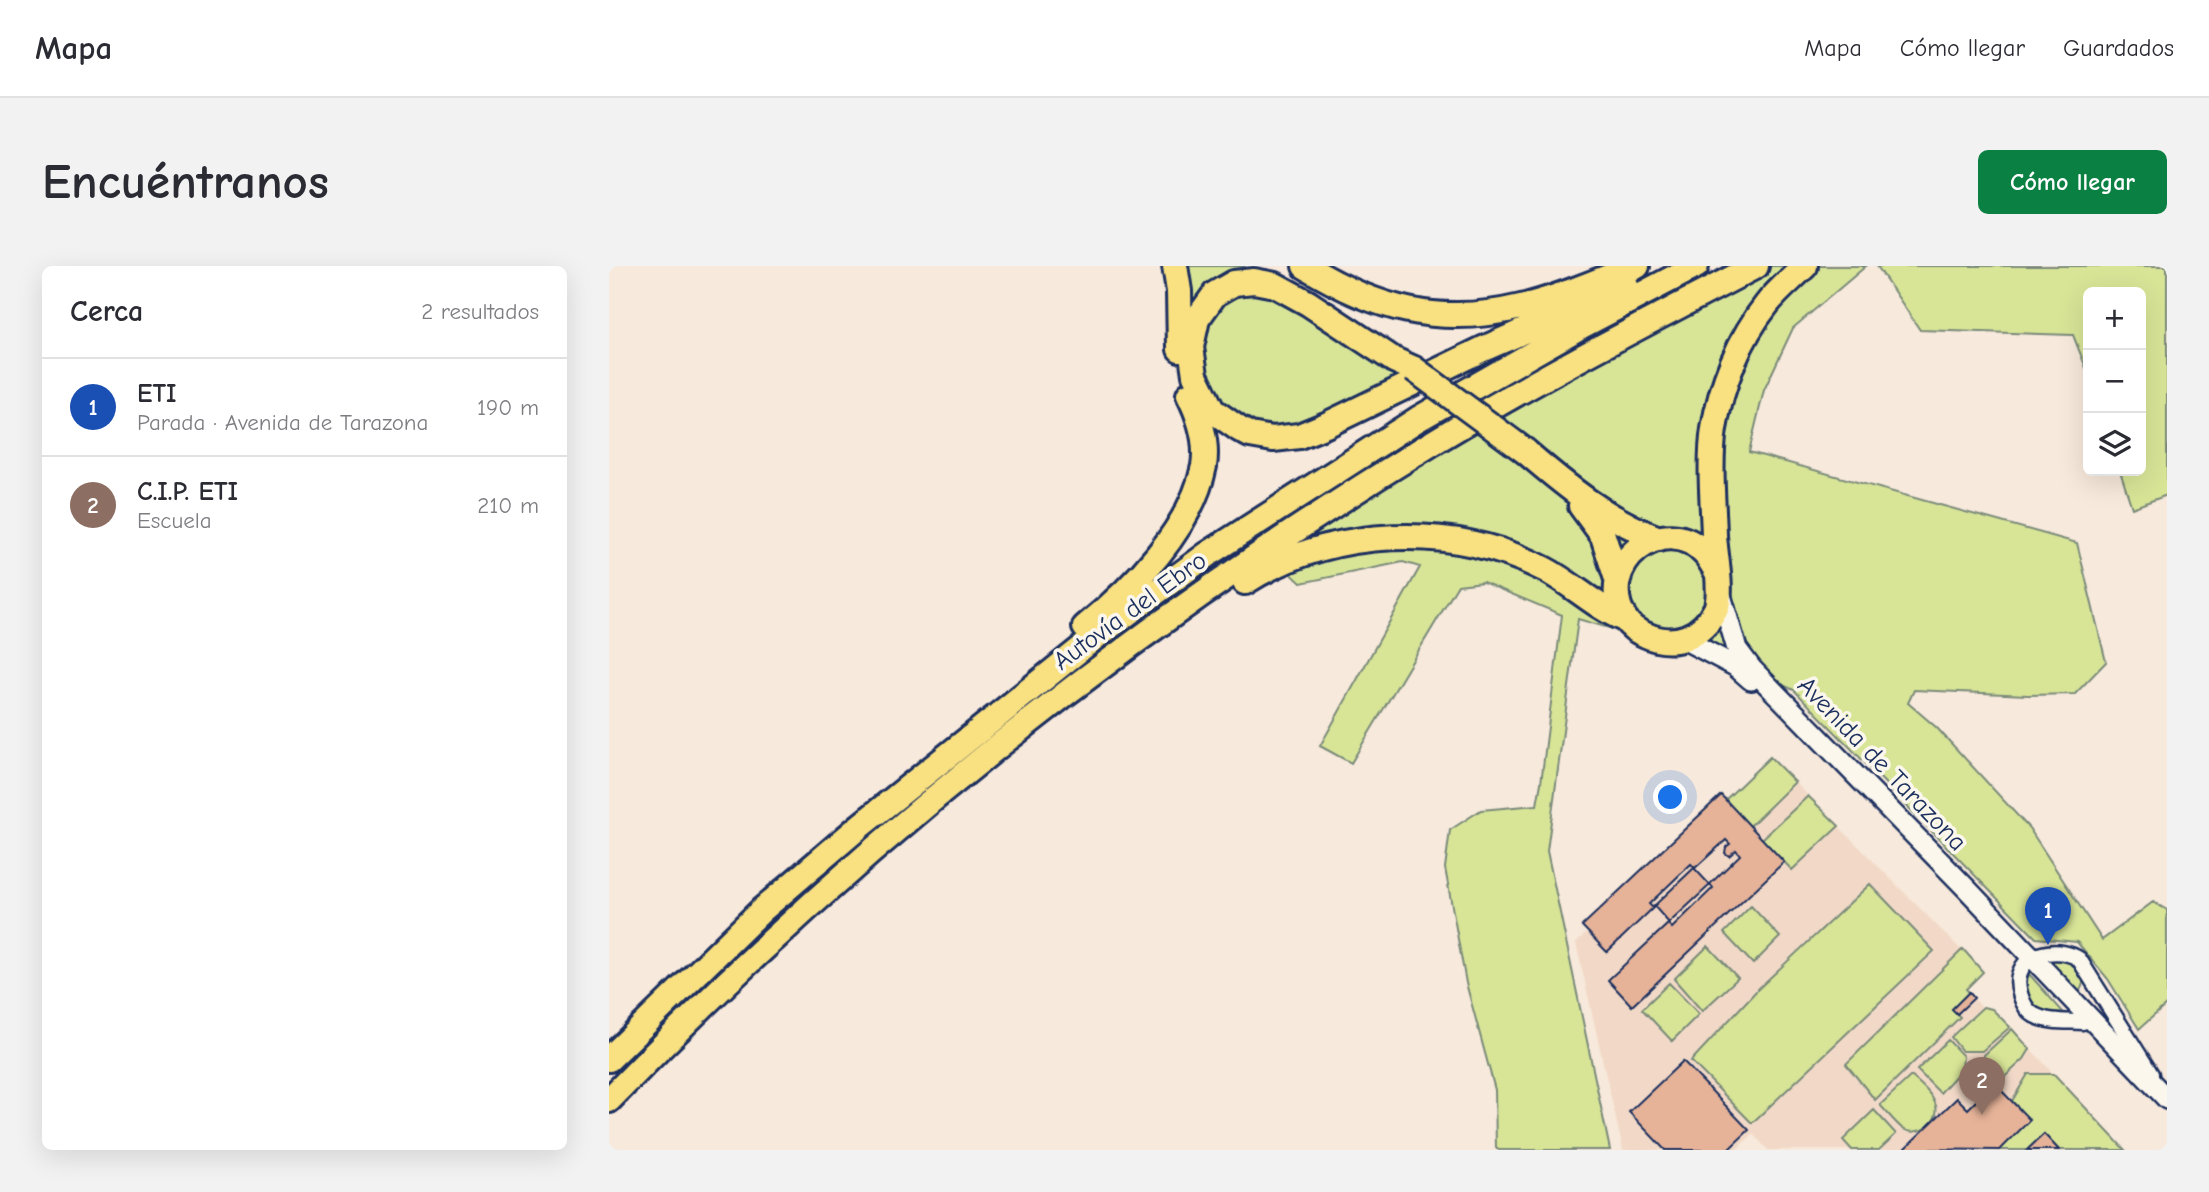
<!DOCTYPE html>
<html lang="es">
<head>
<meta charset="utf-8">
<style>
  :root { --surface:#fff; --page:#f2f2f3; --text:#2b2b33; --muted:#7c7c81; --line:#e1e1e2; --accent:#0b8043 }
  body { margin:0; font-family:"Comic Neue",sans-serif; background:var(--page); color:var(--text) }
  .controls { position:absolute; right:21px; top:21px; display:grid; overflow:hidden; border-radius:10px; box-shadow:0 7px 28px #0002 }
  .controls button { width:63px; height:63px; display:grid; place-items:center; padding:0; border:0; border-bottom:2px solid var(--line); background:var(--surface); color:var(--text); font:35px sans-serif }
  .you { position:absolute; left:1062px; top:532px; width:24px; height:24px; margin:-18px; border:5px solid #fff; border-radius:50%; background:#1a73e8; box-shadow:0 0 0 10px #1a73e833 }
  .badge { display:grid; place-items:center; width:46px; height:46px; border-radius:50%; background:var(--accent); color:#fff; font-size:23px; font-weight:700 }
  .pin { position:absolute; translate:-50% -58px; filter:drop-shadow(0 2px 4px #0008) }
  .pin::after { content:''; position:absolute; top:37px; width:24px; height:21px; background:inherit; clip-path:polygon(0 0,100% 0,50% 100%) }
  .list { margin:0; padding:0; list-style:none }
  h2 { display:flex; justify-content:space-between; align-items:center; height:91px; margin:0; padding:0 28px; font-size:30px }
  h2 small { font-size:23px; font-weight:400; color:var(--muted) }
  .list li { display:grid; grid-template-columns:46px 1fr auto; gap:21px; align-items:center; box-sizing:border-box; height:98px; padding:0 28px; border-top:2px solid var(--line) }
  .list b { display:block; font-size:26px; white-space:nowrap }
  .list p { margin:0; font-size:23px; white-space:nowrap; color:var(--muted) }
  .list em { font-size:23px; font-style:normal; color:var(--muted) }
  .icon { flex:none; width:38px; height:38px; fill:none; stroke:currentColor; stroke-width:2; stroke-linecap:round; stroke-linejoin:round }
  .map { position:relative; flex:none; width:1558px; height:884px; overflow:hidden; border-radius:10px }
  header { display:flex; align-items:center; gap:42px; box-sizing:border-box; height:98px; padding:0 35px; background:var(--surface); border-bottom:2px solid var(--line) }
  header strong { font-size:33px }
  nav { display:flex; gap:38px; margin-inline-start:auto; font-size:24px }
  .intro { display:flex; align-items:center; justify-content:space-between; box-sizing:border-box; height:168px; padding:0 42px }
  h1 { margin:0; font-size:49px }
  .button { padding:18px 32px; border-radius:10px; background:var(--accent); color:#fff; font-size:24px; font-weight:700 }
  main { display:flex; gap:42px; padding:0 42px }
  aside { flex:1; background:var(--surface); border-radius:10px; box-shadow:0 7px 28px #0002 }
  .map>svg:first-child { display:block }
  .built { fill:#f2d9c7 }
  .green { fill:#d8e597; stroke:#7a8a7a; stroke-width:2 }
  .building { fill:#e6b398; stroke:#1b2f5e; stroke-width:2 }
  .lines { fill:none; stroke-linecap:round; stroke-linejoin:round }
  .street-casing { stroke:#1b2f5e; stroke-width:19 }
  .secondary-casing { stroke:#1b2f5e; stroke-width:24 }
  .highway-casing { stroke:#1b2f5e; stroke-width:30 }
  .street { stroke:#fbf7ec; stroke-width:14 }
  .secondary { stroke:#fbf7ec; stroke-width:19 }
  .highway { stroke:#f9e181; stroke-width:24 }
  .highway-bridge-casing { stroke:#1b2f5e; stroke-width:30; stroke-linecap:butt }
  .highway-bridge { stroke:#f9e181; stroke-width:24 }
  .labels { text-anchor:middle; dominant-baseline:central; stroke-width:7; stroke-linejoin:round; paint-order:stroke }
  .street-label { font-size:26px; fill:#1b2f5e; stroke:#fbf7ec }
</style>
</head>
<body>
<header>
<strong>Mapa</strong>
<nav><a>Mapa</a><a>Cómo llegar</a><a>Guardados</a></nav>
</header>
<div class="intro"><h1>Encuéntranos</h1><a class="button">Cómo llegar</a></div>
<main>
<aside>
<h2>Cerca<small>2 resultados</small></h2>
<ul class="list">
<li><span class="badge" style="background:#1a4fb4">1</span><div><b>ETI</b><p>Parada · Avenida de Tarazona</p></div><em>190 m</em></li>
<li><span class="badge" style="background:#8d6e63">2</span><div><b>C.I.P. ETI</b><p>Escuela</p></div><em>210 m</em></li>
</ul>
</aside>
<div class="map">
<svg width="1558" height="884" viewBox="0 0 1558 884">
  <rect width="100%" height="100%" fill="#f7e9db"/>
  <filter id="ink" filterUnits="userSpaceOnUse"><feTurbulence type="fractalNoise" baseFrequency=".0143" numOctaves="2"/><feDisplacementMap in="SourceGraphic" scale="14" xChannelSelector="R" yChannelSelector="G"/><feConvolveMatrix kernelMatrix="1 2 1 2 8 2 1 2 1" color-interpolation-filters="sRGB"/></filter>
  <g filter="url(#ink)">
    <path class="built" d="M1161 491 1374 706 1357 724 1379 748 1387 750 1401 761 1516 884H1159L1144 868 1127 884H1014L967 677Z"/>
    <path class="green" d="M575 0H635L638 3 582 44Z
      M1125 0H1257L1184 62 1155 124 1140 186 1468 277 1497 396 1466 428 1419 429 1305 424 1299 437 1328 462 1420 562 1493 674 1544 636 1558 644V738L1530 763 1499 713 1468 676 1427 672 1185 424 1139 402 969 353 938 585 1001 884H890L887 882 886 824 857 717 836 602 841 564 872 544 928 539 932 517 953 349 874 316 849 319 742 497 711 480 811 301 794 296 692 317 644 272 864 129 1062 35Z
      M1268 0H1558V229L1523 242 1511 205H1532V26H1479V107L1464 69 1311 64Z
      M655 23 794 112 706 157 668 163 631 155 605 134 591 98 592 79 604 46 616 31Z
      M1161 491 1186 516 1140 561 1115 535Z
      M1199 530 1230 560 1183 604 1153 573Z
      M1261 618 1325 685 1143 857 1082 795 1149 723Z
      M1142 640 1171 671 1144 698 1115 667Z
      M1099 680 1129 712 1093 745 1065 713Z
      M1354 683 1374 706 1357 723 1360 726 1343 743 1351 751 1266 834 1237 798Z
      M1444 692 1464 693C1472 705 1479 713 1470 726L1467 727 1439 697Z
      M1420 708 1454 746C1431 750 1411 733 1420 708Z
      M1060 717 1090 748 1063 775 1033 743Z
      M1374 741 1383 743 1401 761 1373 785H1353L1342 771Z
      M1403 763 1421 783 1415 793 1387 819 1373 807 1375 789Z
      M1339 774 1354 790 1353 803 1331 827 1308 804Z
      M1419 808H1445L1516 884H1450L1435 868 1418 884H1391L1420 854 1403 835Z
      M1302 810C1311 818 1324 828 1327 840 1331 857 1309 872 1294 863 1286 857 1278 846 1271 839Z
      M1265 844 1287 868 1270 884H1243L1234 874Z"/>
    <path class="building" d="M1112 529 1175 596 1023 740 999 714 1059 658 1063 662 1104 622 1101 618 1131 589 1127 584 1120 590 1116 587 1117 581 1121 578 1117 574 1086 602 1082 598 1040 638 1044 642 998 686 973 660Z
      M1085 602 1101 619 1060 657 1045 640Z
      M1360 726 1365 732 1348 748 1343 743Z
      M1074 795 1140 864 1119 884H1056L1020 846Z
      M1385 817 1421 854 1391 884 1295 883 1348 832 1359 843Z
      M1435 868 1450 884H1418Z"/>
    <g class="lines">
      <g class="street-casing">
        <path id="street" d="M1474 756C1458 755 1440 757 1425 749 1413 742 1405 717 1412 704 1421 684 1454 682 1470 693L1542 808"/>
      </g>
      <g class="secondary-casing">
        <path id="secondary" d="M1111 326 1128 383 1143 403 1357 622 1558 833
          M1074 373 1126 400 1142 414"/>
      </g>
      <g class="highway-casing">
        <path id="highway" d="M566 0 570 25 571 83
          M696 0C766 43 830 61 912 41 951 32 990 14 1028 0
          M805 103 785 94 699 37 666 19 645 15 625 17 606 28 588 53 582 81 586 109 603 144 630 163 641 169 664 173 690 170 717 159 874 83 1017 20
          M916 185C958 221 997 253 1050 273
          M972 240 994 270 1008 313
          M1108 306C1104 300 1101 293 1096 288 1056 242 983 299 1016 353 1021 361 1029 366 1037 369 1065 382 1093 371 1107 343 1114 326 1106 289 1105 269 1104 236 1100 196 1105 163 1112 119 1130 73 1158 38 1169 24 1184 12 1196 0
          M636 316C723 261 843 256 935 303 964 318 986 341 1017 354
          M476 361C523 323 583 262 595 200 599 175 591 151 580 129
          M0 793 153 644 251 560 489 369 599 288 809 153 967 63 1087 0
          M0 834C244 581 521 362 820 179 926 114 1037 57 1147 0"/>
      </g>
      <use href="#street" class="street"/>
      <use href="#secondary" class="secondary"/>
      <use href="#highway" class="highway"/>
      <g class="highway-bridge-casing">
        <path id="highway-bridge" d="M805 103 916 185"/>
      </g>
      <use href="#highway-bridge" class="highway-bridge"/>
    </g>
  </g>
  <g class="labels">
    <g class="street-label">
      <text transform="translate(521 345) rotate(-36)">Autovía del Ebro</text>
      <text transform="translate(1273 498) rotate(46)">Avenida de Tarazona</text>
    </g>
  </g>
</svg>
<div class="controls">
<button>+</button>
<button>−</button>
<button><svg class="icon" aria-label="layers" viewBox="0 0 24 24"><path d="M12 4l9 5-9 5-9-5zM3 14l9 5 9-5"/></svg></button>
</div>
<div class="you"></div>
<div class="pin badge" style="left:1439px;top:679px;background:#1a4fb4">1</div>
<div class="pin badge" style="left:1373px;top:849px;background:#8d6e63">2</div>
</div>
</main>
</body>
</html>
